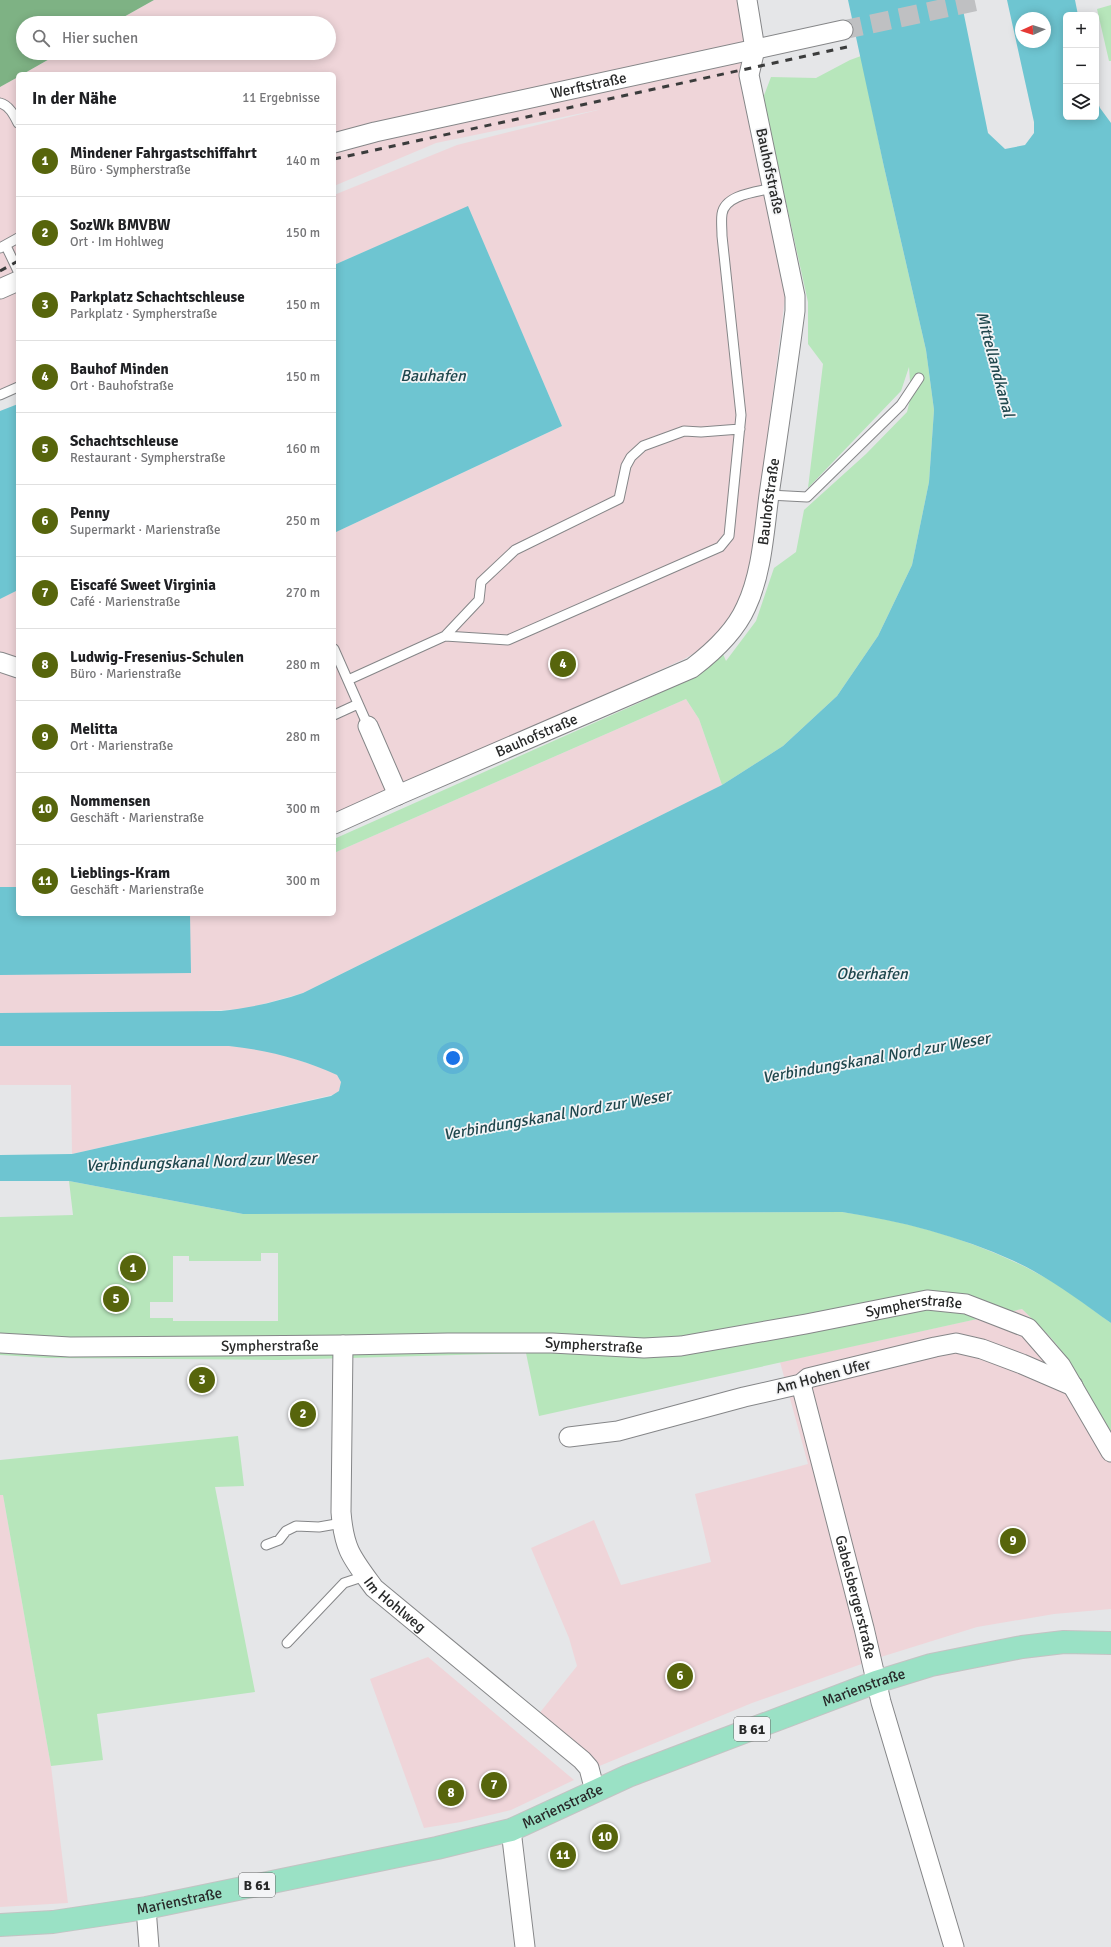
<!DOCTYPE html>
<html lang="de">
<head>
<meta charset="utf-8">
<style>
  :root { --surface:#fff; --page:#f2f2f2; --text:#202124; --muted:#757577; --line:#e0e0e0; --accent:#57650c }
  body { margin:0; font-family:Signika,sans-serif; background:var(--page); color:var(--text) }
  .controls { position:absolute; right:12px; top:12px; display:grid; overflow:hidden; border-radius:6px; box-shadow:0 2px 10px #0003 }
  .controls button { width:36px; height:36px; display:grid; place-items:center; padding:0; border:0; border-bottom:1px solid var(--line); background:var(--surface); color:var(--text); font:20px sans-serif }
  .compass { position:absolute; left:1015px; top:12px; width:36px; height:36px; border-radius:50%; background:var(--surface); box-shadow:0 2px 10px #0003; rotate:267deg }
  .you { position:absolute; left:453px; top:1058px; width:14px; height:14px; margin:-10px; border:3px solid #fff; border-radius:50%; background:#1a73e8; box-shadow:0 0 0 6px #1a73e833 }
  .badge { display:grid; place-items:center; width:26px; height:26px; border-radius:50%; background:var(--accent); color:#fff; font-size:13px; font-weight:700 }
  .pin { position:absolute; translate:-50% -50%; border:2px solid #fff; box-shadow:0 1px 4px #0006 }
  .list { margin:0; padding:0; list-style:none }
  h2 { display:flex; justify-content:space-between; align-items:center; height:52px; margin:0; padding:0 16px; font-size:17px }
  h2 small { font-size:13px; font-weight:400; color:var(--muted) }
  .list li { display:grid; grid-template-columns:26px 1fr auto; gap:12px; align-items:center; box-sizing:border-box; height:72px; padding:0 16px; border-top:1px solid var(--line) }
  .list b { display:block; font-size:15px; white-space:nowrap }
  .list p { margin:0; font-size:13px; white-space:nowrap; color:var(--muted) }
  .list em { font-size:13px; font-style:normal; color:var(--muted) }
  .icon { flex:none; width:22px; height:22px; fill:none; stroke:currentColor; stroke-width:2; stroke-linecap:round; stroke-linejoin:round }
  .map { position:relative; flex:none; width:1111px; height:1947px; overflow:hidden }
  .search { position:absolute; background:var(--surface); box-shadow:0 2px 10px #0003; left:16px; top:16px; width:320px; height:44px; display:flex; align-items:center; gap:10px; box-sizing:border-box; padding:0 14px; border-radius:22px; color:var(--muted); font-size:15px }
  .panel { position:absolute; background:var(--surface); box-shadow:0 2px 10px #0003; left:16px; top:72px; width:320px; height:844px; border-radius:6px }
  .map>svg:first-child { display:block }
  .commercial { fill:#efd5d9 }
  .green { fill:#b7e6bb; fill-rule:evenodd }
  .forest { fill:#7eb284 }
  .water { fill:#6ec5d1; fill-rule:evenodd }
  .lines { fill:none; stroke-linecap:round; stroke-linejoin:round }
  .street-tunnel { stroke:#bfc0c2; stroke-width:19; stroke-dasharray:19 10; stroke-linecap:butt }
  .lane-casing { stroke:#858688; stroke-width:11 }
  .street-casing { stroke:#858688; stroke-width:21 }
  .primary-casing { stroke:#c3c3c3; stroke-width:24 }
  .lane { stroke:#fff; stroke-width:9 }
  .street { stroke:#fff; stroke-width:19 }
  .primary { stroke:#9ae1c5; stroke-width:22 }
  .rail { stroke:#3b3c3c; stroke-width:3; stroke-dasharray:7 7; stroke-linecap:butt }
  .labels { text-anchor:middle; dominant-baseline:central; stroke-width:3.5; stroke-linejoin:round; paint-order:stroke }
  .shield { fill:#f3f4f6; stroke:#656666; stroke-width:1 }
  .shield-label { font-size:14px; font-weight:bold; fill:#282929 }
  .street-label { font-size:15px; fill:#282929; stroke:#f3f4f6 }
  .water-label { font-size:16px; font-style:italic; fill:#1f474d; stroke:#f3f4f6 }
</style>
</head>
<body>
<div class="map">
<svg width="1111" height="1947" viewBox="0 0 1111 1947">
  <rect width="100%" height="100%" fill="#e5e6e8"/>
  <path class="commercial" d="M154 0H742L750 45 739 77 785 297 749 584 728 625 705 647 684 659 334 818V533L562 426 468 207 334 265V195L457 145 602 109 436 143 334 186V74H23L60 53H329V23H113Z
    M18 77V383L0 390V87Z
    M18 590V914H334V853L686 699 699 719 722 785 303 993 245 1009 198 1011 199 1045 229 1046 261 1049 286 1056 325 1069 337 1075 341 1082 339 1091 336 1094 72 1154 71 1085H0V599Z
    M1022 1309 1043 1329 1060 1349 1086 1389 1111 1434V1609L1054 1614 977 1627 884 1656 752 1703 597 1767 538 1715 577 1666 569 1638 531 1548 594 1520 621 1585 711 1562 695 1494 808 1464 780 1362Z
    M0 1495H3L51 1766 68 1903 0 1907Z
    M428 1657 574 1780 511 1810 461 1822 424 1828 370 1679Z"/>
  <path class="green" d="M1111 5V61H1109L1097 9Z
    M861 56 884 167 926 350 934 410 929 482 912 565 878 636 837 696 783 746 722 785 699 719 686 699 334 853V839L641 702 697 674 723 654 726 661 756 621 774 568 796 552 804 510 866 454 907 412 911 396 909 367 901 391 808 488 823 364 808 344V302L763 98 771 77 816 78 850 60Z
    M69 1181 243 1214 842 1212C914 1222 983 1243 1046 1278 1069 1291 1090 1308 1111 1323V1434C1095 1406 1080 1376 1060 1349 1049 1334 1035 1322 1022 1309L539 1416 526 1353 278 1360 48 1358 0 1355V1217L73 1215ZM261 1253H278V1321H173V1318H150V1302H173V1256H189V1261H261Z
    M238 1436 244 1486 215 1487 255 1692 97 1714 103 1760 51 1766 3 1495H0V1460Z"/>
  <path class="forest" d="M0 0H154L113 23H23V53H60L23 74H18V77L0 87Z"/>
  <path class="water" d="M848 0H961L988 133 1005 149 1025 145 1034 133V122L1007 0H1075L1078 15H1066V117H1096V98L1100 108 1111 123V1323C1080 1301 1049 1277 1014 1261 959 1236 901 1221 842 1212L243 1214 69 1181H0V1155L72 1154 331 1096 339 1091 341 1082 337 1075C302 1059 267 1050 229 1046H0V1013L221 1011C250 1008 276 1002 303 993L722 785 783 746 837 696 878 636 912 565 929 482 934 410 926 350 884 167ZM1021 18H1045V42H1021Z
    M468 206 562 426 334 533V265Z
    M18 404V590L0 599V411Z
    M0 887H18V914H190L191 973 0 975Z"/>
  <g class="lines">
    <path class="street-tunnel" d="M843 30 983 0"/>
    <g class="lane-casing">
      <path id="lane" d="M0 103C9 105 14 115 18 123
        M6 246 18 271
        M0 248 18 238
        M0 395 18 387
        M769 495 807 497 901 405 919 378
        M445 636 479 600 481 582 515 550 619 499 626 466 631 457 643 446 684 431 701 432 740 429
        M334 649 368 726
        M348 680 445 636 508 640 720 547 729 536 741 415 722 236C722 229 721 221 722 214 725 194 758 192 773 188
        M334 715 358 704
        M266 1545 279 1540 286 1531 296 1526 319 1527 342 1523
        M287 1643 344 1583 365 1576"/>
    </g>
    <g class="street-casing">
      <g id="street">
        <path id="s1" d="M334 143 375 132 843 30"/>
        <path d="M0 289 18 281"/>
        <path d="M0 662 18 668"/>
        <path d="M368 726 398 795"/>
        <path id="s2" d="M334 824 398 795 692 668C713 652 735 632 746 607 762 573 764 532 769 495 778 433 787 372 795 311V296L749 75 755 49 747 0"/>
        <path id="s3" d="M0 1343 70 1347 343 1345 448 1343H552L644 1348 681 1346 806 1324 927 1300 966 1304 1028 1328 1061 1366 1111 1452"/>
        <path id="s4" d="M343 1345 341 1512C344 1550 352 1558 374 1588L582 1760 589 1768 595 1791"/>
        <path id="s5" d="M801 1384 864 1628 881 1702 954 1947"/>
        <path d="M569 1437 618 1431 744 1397 801 1384 808 1378 935 1347 956 1343 982 1349 1022 1364 1073 1386"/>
        <path d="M511 1830 525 1947"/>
        <path d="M146 1908 149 1947"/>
      </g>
    </g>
    <g class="primary-casing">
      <g id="primary">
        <path id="s6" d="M0 1925 53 1922 146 1908 437 1848 511 1830 628 1776 876 1682 931 1665 1022 1647 1064 1642 1111 1643"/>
      </g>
    </g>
    <use href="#lane" class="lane"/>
    <use href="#street" class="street"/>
    <use href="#primary" class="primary"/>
    <path class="rail" d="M334 159 847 47
      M0 271 18 261"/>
  </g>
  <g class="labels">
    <g class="shield">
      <rect x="734" y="1717" width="36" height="24" rx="3"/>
      <rect x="239" y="1873" width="36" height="24" rx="3"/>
    </g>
    <g class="shield-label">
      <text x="752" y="1729">B 61</text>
      <text x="257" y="1885">B 61</text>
    </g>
    <g class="street-label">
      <text stroke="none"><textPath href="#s1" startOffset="261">Werftstraße</textPath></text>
      <text transform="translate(770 171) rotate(78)">Bauhofstraße</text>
      <text stroke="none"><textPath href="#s2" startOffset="581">Bauhofstraße</textPath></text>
      <text stroke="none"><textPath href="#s2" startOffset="221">Bauhofstraße</textPath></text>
      <text stroke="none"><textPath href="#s3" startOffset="918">Sympherstraße</textPath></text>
      <text stroke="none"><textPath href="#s3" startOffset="270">Sympherstraße</textPath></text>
      <text stroke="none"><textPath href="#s3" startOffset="594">Sympherstraße</textPath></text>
      <text transform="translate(823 1376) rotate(-15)">Am Hohen Ufer</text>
      <text stroke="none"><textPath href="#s5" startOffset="220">Gabelsbergerstraße</textPath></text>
      <text stroke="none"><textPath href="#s4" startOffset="278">Im Hohlweg</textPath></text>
      <text stroke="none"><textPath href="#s6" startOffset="901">Marienstraße</textPath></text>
      <text stroke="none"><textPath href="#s6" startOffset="577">Marienstraße</textPath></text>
      <text stroke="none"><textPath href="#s6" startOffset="181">Marienstraße</textPath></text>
    </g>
    <g class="water-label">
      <text transform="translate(995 364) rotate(75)">Mittellandkanal</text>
      <text x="433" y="376">Bauhafen</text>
      <text x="872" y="974">Oberhafen</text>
      <text transform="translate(876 1058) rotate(-10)">Verbindungskanal Nord zur Weser</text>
      <text transform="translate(557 1115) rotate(-10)">Verbindungskanal Nord zur Weser</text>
      <text transform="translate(201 1162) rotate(-2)">Verbindungskanal Nord zur Weser</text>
    </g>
  </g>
</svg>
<div class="controls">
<button>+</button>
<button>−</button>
<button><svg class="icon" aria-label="layers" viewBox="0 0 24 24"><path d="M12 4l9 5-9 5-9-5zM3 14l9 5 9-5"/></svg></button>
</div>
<svg class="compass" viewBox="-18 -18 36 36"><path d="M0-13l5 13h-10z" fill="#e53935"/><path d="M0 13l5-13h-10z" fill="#757577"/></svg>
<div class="you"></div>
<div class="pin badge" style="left:133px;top:1268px">1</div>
<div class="pin badge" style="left:303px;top:1414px">2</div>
<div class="pin badge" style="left:202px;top:1380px">3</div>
<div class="pin badge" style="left:563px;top:664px">4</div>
<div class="pin badge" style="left:116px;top:1299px">5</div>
<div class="pin badge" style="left:680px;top:1676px">6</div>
<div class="pin badge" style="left:494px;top:1785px">7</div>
<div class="pin badge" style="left:451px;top:1793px">8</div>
<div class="pin badge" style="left:1013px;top:1541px">9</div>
<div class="pin badge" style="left:605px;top:1837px">10</div>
<div class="pin badge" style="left:563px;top:1855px">11</div>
<div class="search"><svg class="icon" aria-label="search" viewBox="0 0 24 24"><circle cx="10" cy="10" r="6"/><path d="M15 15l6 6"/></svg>Hier suchen</div>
<section class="panel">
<h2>In der Nähe<small>11 Ergebnisse</small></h2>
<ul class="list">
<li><span class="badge">1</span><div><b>Mindener Fahrgastschiffahrt</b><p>Büro · Sympherstraße</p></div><em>140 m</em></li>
<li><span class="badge">2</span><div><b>SozWk BMVBW</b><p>Ort · Im Hohlweg</p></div><em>150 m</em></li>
<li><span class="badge">3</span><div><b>Parkplatz Schachtschleuse</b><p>Parkplatz · Sympherstraße</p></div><em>150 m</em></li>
<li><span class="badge">4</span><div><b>Bauhof Minden</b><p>Ort · Bauhofstraße</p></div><em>150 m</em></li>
<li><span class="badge">5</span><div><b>Schachtschleuse</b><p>Restaurant · Sympherstraße</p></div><em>160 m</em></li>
<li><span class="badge">6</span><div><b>Penny</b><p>Supermarkt · Marienstraße</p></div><em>250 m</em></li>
<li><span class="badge">7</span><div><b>Eiscafé Sweet Virginia</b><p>Café · Marienstraße</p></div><em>270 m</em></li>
<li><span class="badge">8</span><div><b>Ludwig-Fresenius-Schulen</b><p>Büro · Marienstraße</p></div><em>280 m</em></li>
<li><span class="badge">9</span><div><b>Melitta</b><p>Ort · Marienstraße</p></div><em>280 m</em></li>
<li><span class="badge">10</span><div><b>Nommensen</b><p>Geschäft · Marienstraße</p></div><em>300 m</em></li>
<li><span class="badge">11</span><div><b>Lieblings-Kram</b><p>Geschäft · Marienstraße</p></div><em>300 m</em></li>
</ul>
</section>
</div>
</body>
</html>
